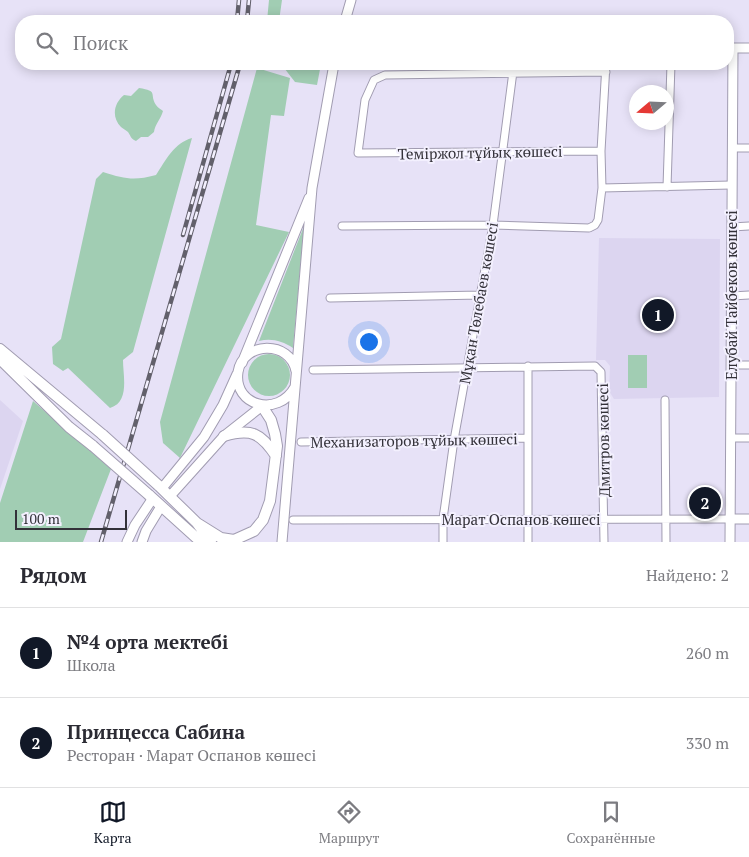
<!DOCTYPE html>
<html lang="ru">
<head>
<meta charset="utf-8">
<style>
  :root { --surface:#fff; --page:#f2f2f3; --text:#2b2b33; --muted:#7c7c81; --line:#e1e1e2; --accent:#111827 }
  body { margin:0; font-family:"PT Serif",serif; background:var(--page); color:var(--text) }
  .compass { position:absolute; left:629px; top:85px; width:45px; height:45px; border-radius:50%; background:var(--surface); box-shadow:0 2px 12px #0003; rotate:251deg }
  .scale { position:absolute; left:15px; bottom:12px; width:112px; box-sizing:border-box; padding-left:5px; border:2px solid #333139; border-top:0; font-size:14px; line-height:18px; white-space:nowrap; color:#333139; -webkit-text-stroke:4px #f3f0fe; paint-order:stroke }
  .you { position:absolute; left:368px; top:341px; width:18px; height:18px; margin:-12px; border:4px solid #fff; border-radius:50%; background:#1a73e8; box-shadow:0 0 0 8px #1a73e833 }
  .badge { display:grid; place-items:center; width:32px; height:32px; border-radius:50%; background:var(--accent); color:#fff; font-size:16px; font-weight:700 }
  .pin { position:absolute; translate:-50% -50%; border:2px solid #fff; box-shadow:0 1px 5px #0006 }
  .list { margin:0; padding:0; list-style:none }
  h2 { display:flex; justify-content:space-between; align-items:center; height:65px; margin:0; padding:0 20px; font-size:21px }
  h2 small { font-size:16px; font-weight:400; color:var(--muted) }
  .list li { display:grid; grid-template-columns:32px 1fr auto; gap:15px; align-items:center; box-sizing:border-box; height:90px; padding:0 20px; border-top:1px solid var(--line) }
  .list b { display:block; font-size:19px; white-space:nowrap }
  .list p { margin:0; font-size:16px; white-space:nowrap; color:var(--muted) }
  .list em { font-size:16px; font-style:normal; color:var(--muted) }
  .icon { flex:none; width:28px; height:28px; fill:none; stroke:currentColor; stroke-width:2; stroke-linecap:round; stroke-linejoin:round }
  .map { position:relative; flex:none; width:749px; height:542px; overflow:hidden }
  .search { position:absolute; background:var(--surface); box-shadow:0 2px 12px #0003; left:15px; right:15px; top:15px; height:55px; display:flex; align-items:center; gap:12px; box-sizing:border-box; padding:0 18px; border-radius:20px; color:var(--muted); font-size:19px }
  .sheet { height:245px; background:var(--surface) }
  nav { display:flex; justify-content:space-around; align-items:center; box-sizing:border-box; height:70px; border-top:1px solid var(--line); background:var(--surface); font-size:14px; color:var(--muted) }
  nav a { display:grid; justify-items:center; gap:2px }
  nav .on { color:var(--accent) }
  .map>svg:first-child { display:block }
  .built { fill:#dcd5f0 }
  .green { fill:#a1cdb3 }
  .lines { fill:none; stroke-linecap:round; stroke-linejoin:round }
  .street-casing { stroke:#a19cb1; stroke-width:9 }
  .secondary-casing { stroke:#a19cb1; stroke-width:11 }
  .primary-casing { stroke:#a19cb1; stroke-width:12 }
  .street { stroke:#fff; stroke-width:7 }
  .secondary { stroke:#fff; stroke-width:9 }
  .primary { stroke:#fff; stroke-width:10 }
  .rail-casing { stroke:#62606b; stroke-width:4.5 }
  .rail { stroke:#f3f0fe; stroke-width:2.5; stroke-dasharray:8; stroke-linecap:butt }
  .primary-bridge-casing { stroke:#a19cb1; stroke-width:12; stroke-linecap:butt }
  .primary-bridge { stroke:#fff; stroke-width:10 }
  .labels { text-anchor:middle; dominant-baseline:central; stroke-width:4; stroke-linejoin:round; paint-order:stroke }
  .street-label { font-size:15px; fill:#333139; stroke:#f3f0fe }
</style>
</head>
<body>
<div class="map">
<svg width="749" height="542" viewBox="0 0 749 542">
  <rect width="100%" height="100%" fill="#e7e2f7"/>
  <path class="built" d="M599 238 720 239 719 397 614 399 609 391 610 366 605 360H596Z
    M0 400 23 421 0 489Z"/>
  <path class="green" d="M269 0H282L279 21H267Z
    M281 64H321L317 85 295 82Z
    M257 68 290 78 284 116 271 115 256 225 289 232 180 458 163 443 160 422Z
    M139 88C159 91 149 94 156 105 158 108 161 109 163 111 161 119 155 124 154 132L148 137H141L136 141C130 138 131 136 128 132 126 130 123 129 121 127 111 117 114 103 124 95L131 96Z
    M192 138 133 352 123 360C123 376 130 402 110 408L68 368 63 371 53 364 52 347 61 339 96 179 103 172C125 179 134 181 156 175 166 160 174 143 192 138Z
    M304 226 293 348C282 341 272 338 259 341Z
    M248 375a21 21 0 1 1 42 0a21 21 0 1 1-42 0Z
    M628 355H647V388H628Z
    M33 401 111 469 83 542H0V503Z"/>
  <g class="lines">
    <g class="street-casing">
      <path id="street" d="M732 148H749
        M601 151 358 153 365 100 374 80 385 75 606 72
        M667 187 671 64
        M602 188 731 185
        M342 226 493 225 589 228 595 225 598 220 602 188 601 151 606 64
        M732 227 749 226
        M732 296 749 295
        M330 298 480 295
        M732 365H749
        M313 370 595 366 601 372 604 542
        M665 400 666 542
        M731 438H749
        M301 442 527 438
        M293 520 730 519
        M443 542V519L454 440 493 225 514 64
        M528 542V366"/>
    </g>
    <g class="secondary-casing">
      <path id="secondary" d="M345 21 351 0
        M728 48H749
        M242 363 309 198
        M295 387C278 418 233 406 238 372 243 341 290 340 296 371
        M163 487 204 437 223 405 237 374
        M171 495 224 436 262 406
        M730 519H749
        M127 542 135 525 151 501
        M142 542 146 531 160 508
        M282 542 312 188 334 64
        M730 542 733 48"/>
    </g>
    <g class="primary-casing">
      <path id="primary" d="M0 349 103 435
        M0 359 69 427 93 446
        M224 436C251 428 261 433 276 456
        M158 485 197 523 211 542
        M149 495 201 542
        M197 523 221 538 234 540 254 531 263 520 270 501 277 446 275 434 271 420 262 406"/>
    </g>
    <use href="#street" class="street"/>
    <use href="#secondary" class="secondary"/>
    <use href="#primary" class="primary"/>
    <g class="rail-casing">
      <path id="rail" d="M237 21 239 0
        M247 21 249 0
        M183 235 231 64
        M101 542 240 64"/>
    </g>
    <use href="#rail" class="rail"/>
    <g class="primary-bridge-casing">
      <path id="primary-bridge" d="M103 435 158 485
        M93 446 149 495"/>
    </g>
    <use href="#primary-bridge" class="primary-bridge"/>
  </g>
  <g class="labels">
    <g class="street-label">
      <text transform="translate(480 152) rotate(-1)">Теміржол тұйық көшесі</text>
      <text transform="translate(731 295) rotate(-90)">Елубай Тайбеков көшесі</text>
      <text transform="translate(478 303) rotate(-80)">Мұқан Төлебаев көшесі</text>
      <text transform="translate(414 440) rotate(-1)">Механизаторов тұйық көшесі</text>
      <text transform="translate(603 440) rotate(-91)">Дмитров көшесі</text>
      <text x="521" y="519">Марат Оспанов көшесі</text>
    </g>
  </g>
</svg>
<svg class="compass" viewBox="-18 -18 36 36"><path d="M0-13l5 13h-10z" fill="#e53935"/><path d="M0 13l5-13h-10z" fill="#7c7c81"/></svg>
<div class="scale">100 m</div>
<div class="you"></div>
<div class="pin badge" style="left:658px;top:315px">1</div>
<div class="pin badge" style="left:705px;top:503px">2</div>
<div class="search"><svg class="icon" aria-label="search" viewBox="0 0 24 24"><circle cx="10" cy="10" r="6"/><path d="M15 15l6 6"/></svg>Поиск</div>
</div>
<section class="sheet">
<h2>Рядом<small>Найдено: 2</small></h2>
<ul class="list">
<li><span class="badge">1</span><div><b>№4 орта мектебі</b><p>Школа</p></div><em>260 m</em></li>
<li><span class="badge">2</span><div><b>Принцесса Сабина</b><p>Ресторан · Марат Оспанов көшесі</p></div><em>330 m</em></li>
</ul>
</section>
<nav>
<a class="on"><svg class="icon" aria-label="map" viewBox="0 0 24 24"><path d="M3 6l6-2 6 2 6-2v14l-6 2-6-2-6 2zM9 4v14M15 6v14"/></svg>Карта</a>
<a><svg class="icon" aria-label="directions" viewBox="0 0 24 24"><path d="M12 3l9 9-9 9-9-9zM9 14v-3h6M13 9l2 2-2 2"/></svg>Маршрут</a>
<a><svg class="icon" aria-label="saved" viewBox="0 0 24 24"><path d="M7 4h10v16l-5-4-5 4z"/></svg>Сохранённые</a>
</nav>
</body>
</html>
